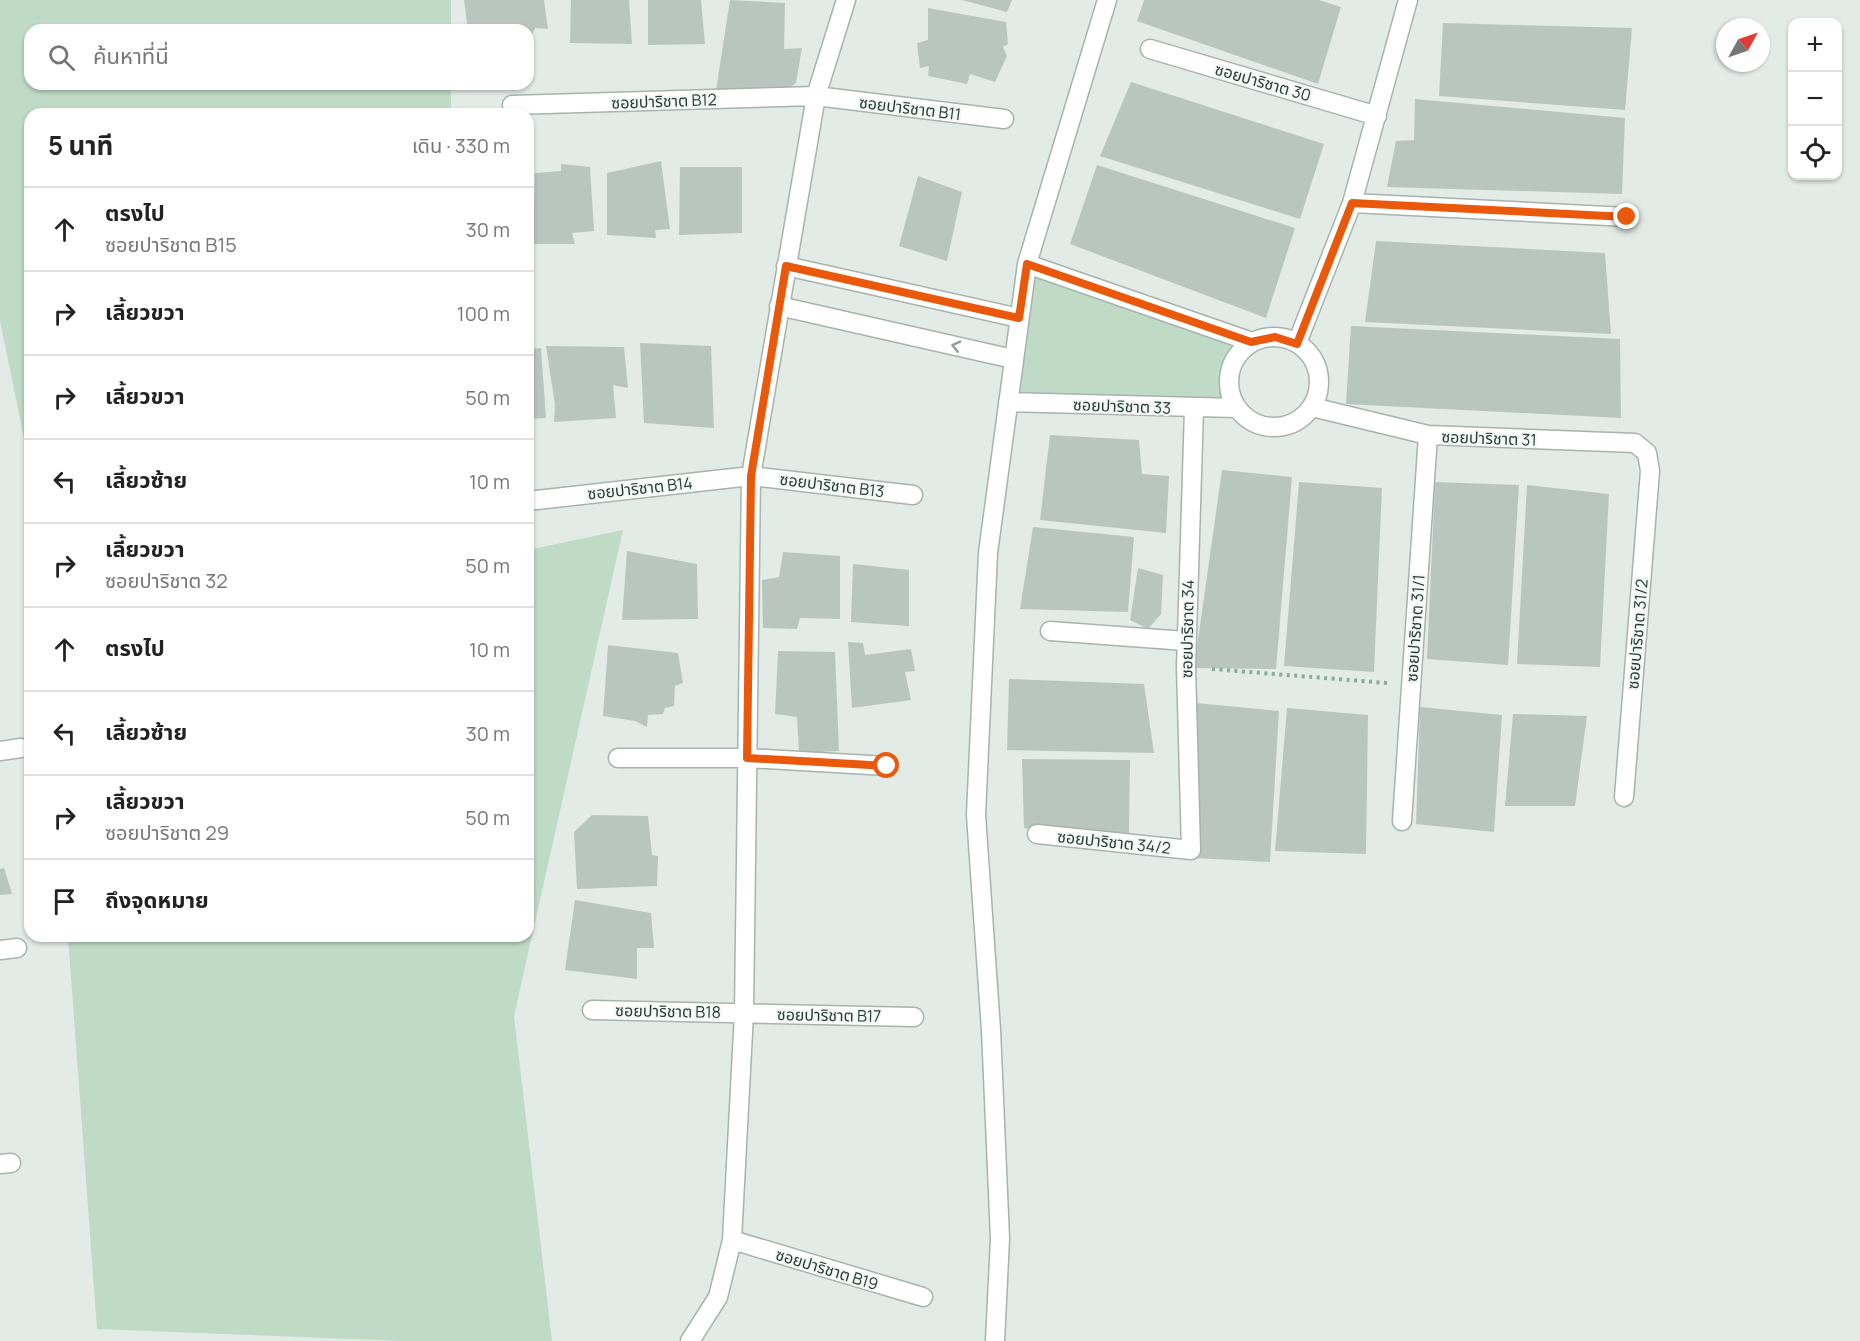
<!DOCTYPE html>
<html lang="th">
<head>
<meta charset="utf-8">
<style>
  :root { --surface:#fff; --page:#f2f2f2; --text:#222; --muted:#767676; --line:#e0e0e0 }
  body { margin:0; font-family:Manrope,"Noto Sans Thai",sans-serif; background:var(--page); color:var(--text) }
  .controls { position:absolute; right:18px; top:18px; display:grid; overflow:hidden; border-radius:12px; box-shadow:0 2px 4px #0004 }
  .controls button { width:54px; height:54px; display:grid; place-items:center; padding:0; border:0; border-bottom:2px solid var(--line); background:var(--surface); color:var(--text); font:30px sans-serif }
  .compass { position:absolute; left:1716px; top:18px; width:54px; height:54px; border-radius:50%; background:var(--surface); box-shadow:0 2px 4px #0004; rotate:50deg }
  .stop { position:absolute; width:18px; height:18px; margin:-14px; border:4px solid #ea580c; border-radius:50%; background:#fff }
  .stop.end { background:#ea580c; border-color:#fff; box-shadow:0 2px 6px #0008 }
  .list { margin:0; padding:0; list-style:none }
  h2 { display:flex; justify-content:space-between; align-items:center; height:78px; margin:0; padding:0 24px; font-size:26px }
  h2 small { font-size:20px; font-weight:400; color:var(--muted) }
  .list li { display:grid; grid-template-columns:39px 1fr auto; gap:18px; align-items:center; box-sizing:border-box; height:84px; padding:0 24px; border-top:2px solid var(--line) }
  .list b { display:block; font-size:22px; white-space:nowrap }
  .list p { margin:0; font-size:20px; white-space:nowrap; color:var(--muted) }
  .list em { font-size:20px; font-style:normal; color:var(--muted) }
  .icon { flex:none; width:33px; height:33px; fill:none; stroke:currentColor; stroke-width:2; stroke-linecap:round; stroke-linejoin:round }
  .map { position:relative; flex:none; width:1860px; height:1341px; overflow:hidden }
  .search { position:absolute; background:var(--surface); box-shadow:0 2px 4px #0004; left:24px; top:24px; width:510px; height:66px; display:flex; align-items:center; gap:15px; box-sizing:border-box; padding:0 21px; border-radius:18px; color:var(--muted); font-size:22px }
  .panel { position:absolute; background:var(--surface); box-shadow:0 2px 4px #0004; left:24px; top:108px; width:510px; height:834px; border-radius:18px }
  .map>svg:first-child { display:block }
  .green { fill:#bfdac5 }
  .building { fill:#b9c6c0 }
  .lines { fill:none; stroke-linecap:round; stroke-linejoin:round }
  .street-casing { stroke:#a6b3ae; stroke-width:21 }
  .path { stroke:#87ac9f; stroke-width:4; stroke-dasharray:3 4.5; stroke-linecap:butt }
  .street { stroke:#fff; stroke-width:18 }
  .oneway { stroke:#929d9a }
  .route { stroke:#ea580c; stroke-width:8 }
  .labels { text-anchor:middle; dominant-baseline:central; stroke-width:4.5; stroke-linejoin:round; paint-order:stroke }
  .street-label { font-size:16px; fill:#253b34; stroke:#f3f8f6 }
</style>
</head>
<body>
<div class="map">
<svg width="1860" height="1341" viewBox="0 0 1860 1341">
  <rect width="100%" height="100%" fill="#e3ebe7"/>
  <path class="green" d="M0 0H451V30H30V84H451V114H30V467L0 321Z
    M1032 273 1240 344C1223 363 1220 380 1229 404L1012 398Z
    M623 530 514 1016 552 1341H404L97 1329 68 936H528V550Z"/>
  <path class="building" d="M464 0H544L548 29 535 28 528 44V30H468Z
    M571 0H629L632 44 570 43Z
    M648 0H701L705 44 648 45Z
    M730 0 785 3 784 49 802 48 796 83 787 89 716 90Z
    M962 0H1012L1007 12Z
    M1144 0H1319L1341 7 1318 84 1137 21Z
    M928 8 1006 22 1008 44 1003 47 1007 56 995 82 970 74 967 84 928 76 929 66 920 68 917 43 928 40Z
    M1443 23 1632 28 1625 110 1439 96Z
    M1131 82 1324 144 1300 219 1100 156Z
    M1415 99 1625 118 1622 194 1387 187 1396 141 1414 140Z
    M661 161 670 229 655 230 656 238 607 235V173Z
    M561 164 590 167 594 231 572 233 575 244H533L535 173 561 171Z
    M1097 165 1295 228 1266 318 1070 244Z
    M680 167H742V233L679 235Z
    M918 176 962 192 947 261 899 246Z
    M1376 241 1605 253 1611 334 1365 322Z
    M1351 326 1620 339 1621 418 1346 404Z
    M640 343 711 346 714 428 644 423Z
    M546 346 624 347 628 388 613 385 616 418 554 422 555 405Z
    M541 348 546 418 528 419V349Z
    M1050 435 1139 440 1142 474 1169 476 1166 533 1040 520Z
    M1222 470 1292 477 1276 669 1194 668Z
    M1299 482 1382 488 1374 672 1284 666Z
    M1435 482 1519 485 1508 665 1427 659Z
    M1527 485 1609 494 1600 667 1517 664Z
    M1033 527 1134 537 1128 612 1020 609Z
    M627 551 697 564 698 619 622 620Z
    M783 552 840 556V619L800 618 797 629 763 628 762 580 779 577Z
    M853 564 909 570V626L851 622Z
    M1138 568 1163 575 1161 614 1148 629 1130 620Z
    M848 642 863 643 865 655 911 649 915 671 905 672 911 700 852 708Z
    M608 645 678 653 683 683 675 686 674 706 665 708 663 714 648 715 647 727 635 721 603 716Z
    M778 651 835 652 839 751 799 753 797 717 775 714Z
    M1009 679 1144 684 1154 753 1007 750Z
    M1196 703 1279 711 1270 862 1195 858Z
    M1420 707 1502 715 1494 832 1416 824Z
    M1287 708 1368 715 1366 854 1275 851Z
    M1513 714 1587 716 1575 806H1505Z
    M1022 759 1130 760 1129 833 1024 828Z
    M592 815 648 816 652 855 658 856 657 886 577 889 574 832Z
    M4 868 12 894 0 895V869Z
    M575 900 651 913 654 948H637V979L565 970Z"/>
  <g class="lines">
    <g class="street-casing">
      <path id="street" d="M1150 49 1377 116
        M512 105 816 96 1004 119
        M1352 203 1627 217
        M1027 264 1252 342
        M786 266 1019 318
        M779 306 1013 359
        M1229 382a45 45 0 1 1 90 0a45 45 0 1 1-90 0Z
        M1297 343 1352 203 1408 0
        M1008 402 1236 408
        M1312 407 1428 435 1635 443 1647 453 1650 471 1624 797
        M528 501 751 476 913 495
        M1050 631 1186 641
        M0 751 21 748
        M618 758H747L887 766
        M1402 821 1428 435
        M1037 834 1191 850 1186 667 1194 409
        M0 950 17 948
        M592 1010 914 1017
        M0 1164 11 1163
        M732 1240 923 1297
        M690 1341 718 1297 732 1240 744 1013 751 476 816 96 846 0
        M995 1341 1000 1239 991 1030 976 815 988 553 1027 264 1107 0"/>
    </g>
    <path class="path" d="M1212 669 1387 683"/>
    <use href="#street" class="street"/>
  </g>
  <defs><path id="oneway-chevron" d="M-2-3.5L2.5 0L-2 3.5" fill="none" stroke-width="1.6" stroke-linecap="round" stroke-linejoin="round" transform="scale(1.5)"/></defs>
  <use class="oneway" href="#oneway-chevron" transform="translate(956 346) rotate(-167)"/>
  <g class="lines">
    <path class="route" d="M887 766 747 758 751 476 786 266 1019 318 1027 264 1251 342 1275 337 1297 344 1352 203 1627 217"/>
  </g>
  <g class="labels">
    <g class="street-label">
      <text transform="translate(1263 82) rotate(16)">ซอยปาริชาต 30</text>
      <text transform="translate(664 101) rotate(-2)">ซอยปาริชาต B12</text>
      <text transform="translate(910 108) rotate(7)">ซอยปาริชาต B11</text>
      <text transform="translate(1122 406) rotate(2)">ซอยปาริชาต 33</text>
      <text transform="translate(1489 438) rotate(2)">ซอยปาริชาต 31</text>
      <text transform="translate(832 485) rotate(7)">ซอยปาริชาต B13</text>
      <text transform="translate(640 488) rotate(-6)">ซอยปาริชาต B14</text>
      <text transform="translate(1415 628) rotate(-86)">ซอยปาริชาต 31/1</text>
      <text transform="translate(1187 629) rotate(-89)">ซอยปาริชาต 34</text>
      <text transform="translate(1637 634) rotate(-85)">ซอยปาริชาต 31/2</text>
      <text transform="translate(1114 842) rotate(6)">ซอยปาริชาต 34/2</text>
      <text transform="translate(668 1011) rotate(1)">ซอยปาริชาต B18</text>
      <text transform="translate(829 1015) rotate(1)">ซอยปาริชาต B17</text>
      <text transform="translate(827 1269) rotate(17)">ซอยปาริชาต B19</text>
    </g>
  </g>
</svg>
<div class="controls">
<button>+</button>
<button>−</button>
<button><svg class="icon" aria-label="locate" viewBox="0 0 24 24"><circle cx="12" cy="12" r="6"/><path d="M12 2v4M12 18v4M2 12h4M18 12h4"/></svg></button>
</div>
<svg class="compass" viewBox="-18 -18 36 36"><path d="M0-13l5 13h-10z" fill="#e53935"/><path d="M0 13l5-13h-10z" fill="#767676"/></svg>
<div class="stop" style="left:887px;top:766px"></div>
<div class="stop end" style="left:1627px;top:217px"></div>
<div class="search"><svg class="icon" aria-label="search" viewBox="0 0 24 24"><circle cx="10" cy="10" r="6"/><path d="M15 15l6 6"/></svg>ค้นหาที่นี่</div>
<section class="panel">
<h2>5 นาที<small>เดิน · 330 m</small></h2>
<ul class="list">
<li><svg class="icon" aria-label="ahead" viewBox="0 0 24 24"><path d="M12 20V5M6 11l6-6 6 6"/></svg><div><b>ตรงไป</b><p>ซอยปาริชาต B15</p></div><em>30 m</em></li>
<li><svg class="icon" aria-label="right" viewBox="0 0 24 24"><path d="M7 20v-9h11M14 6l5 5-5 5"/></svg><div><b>เลี้ยวขวา</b></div><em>100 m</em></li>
<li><svg class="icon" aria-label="right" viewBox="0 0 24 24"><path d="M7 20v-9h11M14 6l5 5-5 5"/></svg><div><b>เลี้ยวขวา</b></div><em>50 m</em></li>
<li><svg class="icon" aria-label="left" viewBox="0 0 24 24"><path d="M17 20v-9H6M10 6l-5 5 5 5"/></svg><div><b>เลี้ยวซ้าย</b></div><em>10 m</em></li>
<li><svg class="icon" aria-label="right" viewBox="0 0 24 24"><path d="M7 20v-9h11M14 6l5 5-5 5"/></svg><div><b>เลี้ยวขวา</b><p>ซอยปาริชาต 32</p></div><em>50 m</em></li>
<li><svg class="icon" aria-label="ahead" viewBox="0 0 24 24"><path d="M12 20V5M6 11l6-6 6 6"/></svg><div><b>ตรงไป</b></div><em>10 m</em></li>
<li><svg class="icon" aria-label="left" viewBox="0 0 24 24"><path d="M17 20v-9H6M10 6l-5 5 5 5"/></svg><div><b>เลี้ยวซ้าย</b></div><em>30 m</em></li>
<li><svg class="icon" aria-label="right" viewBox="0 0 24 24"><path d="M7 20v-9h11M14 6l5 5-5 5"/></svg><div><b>เลี้ยวขวา</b><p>ซอยปาริชาต 29</p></div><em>50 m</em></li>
<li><svg class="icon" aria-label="arrive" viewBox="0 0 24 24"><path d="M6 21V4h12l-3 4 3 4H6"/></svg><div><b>ถึงจุดหมาย</b></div></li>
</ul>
</section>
</div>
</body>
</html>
